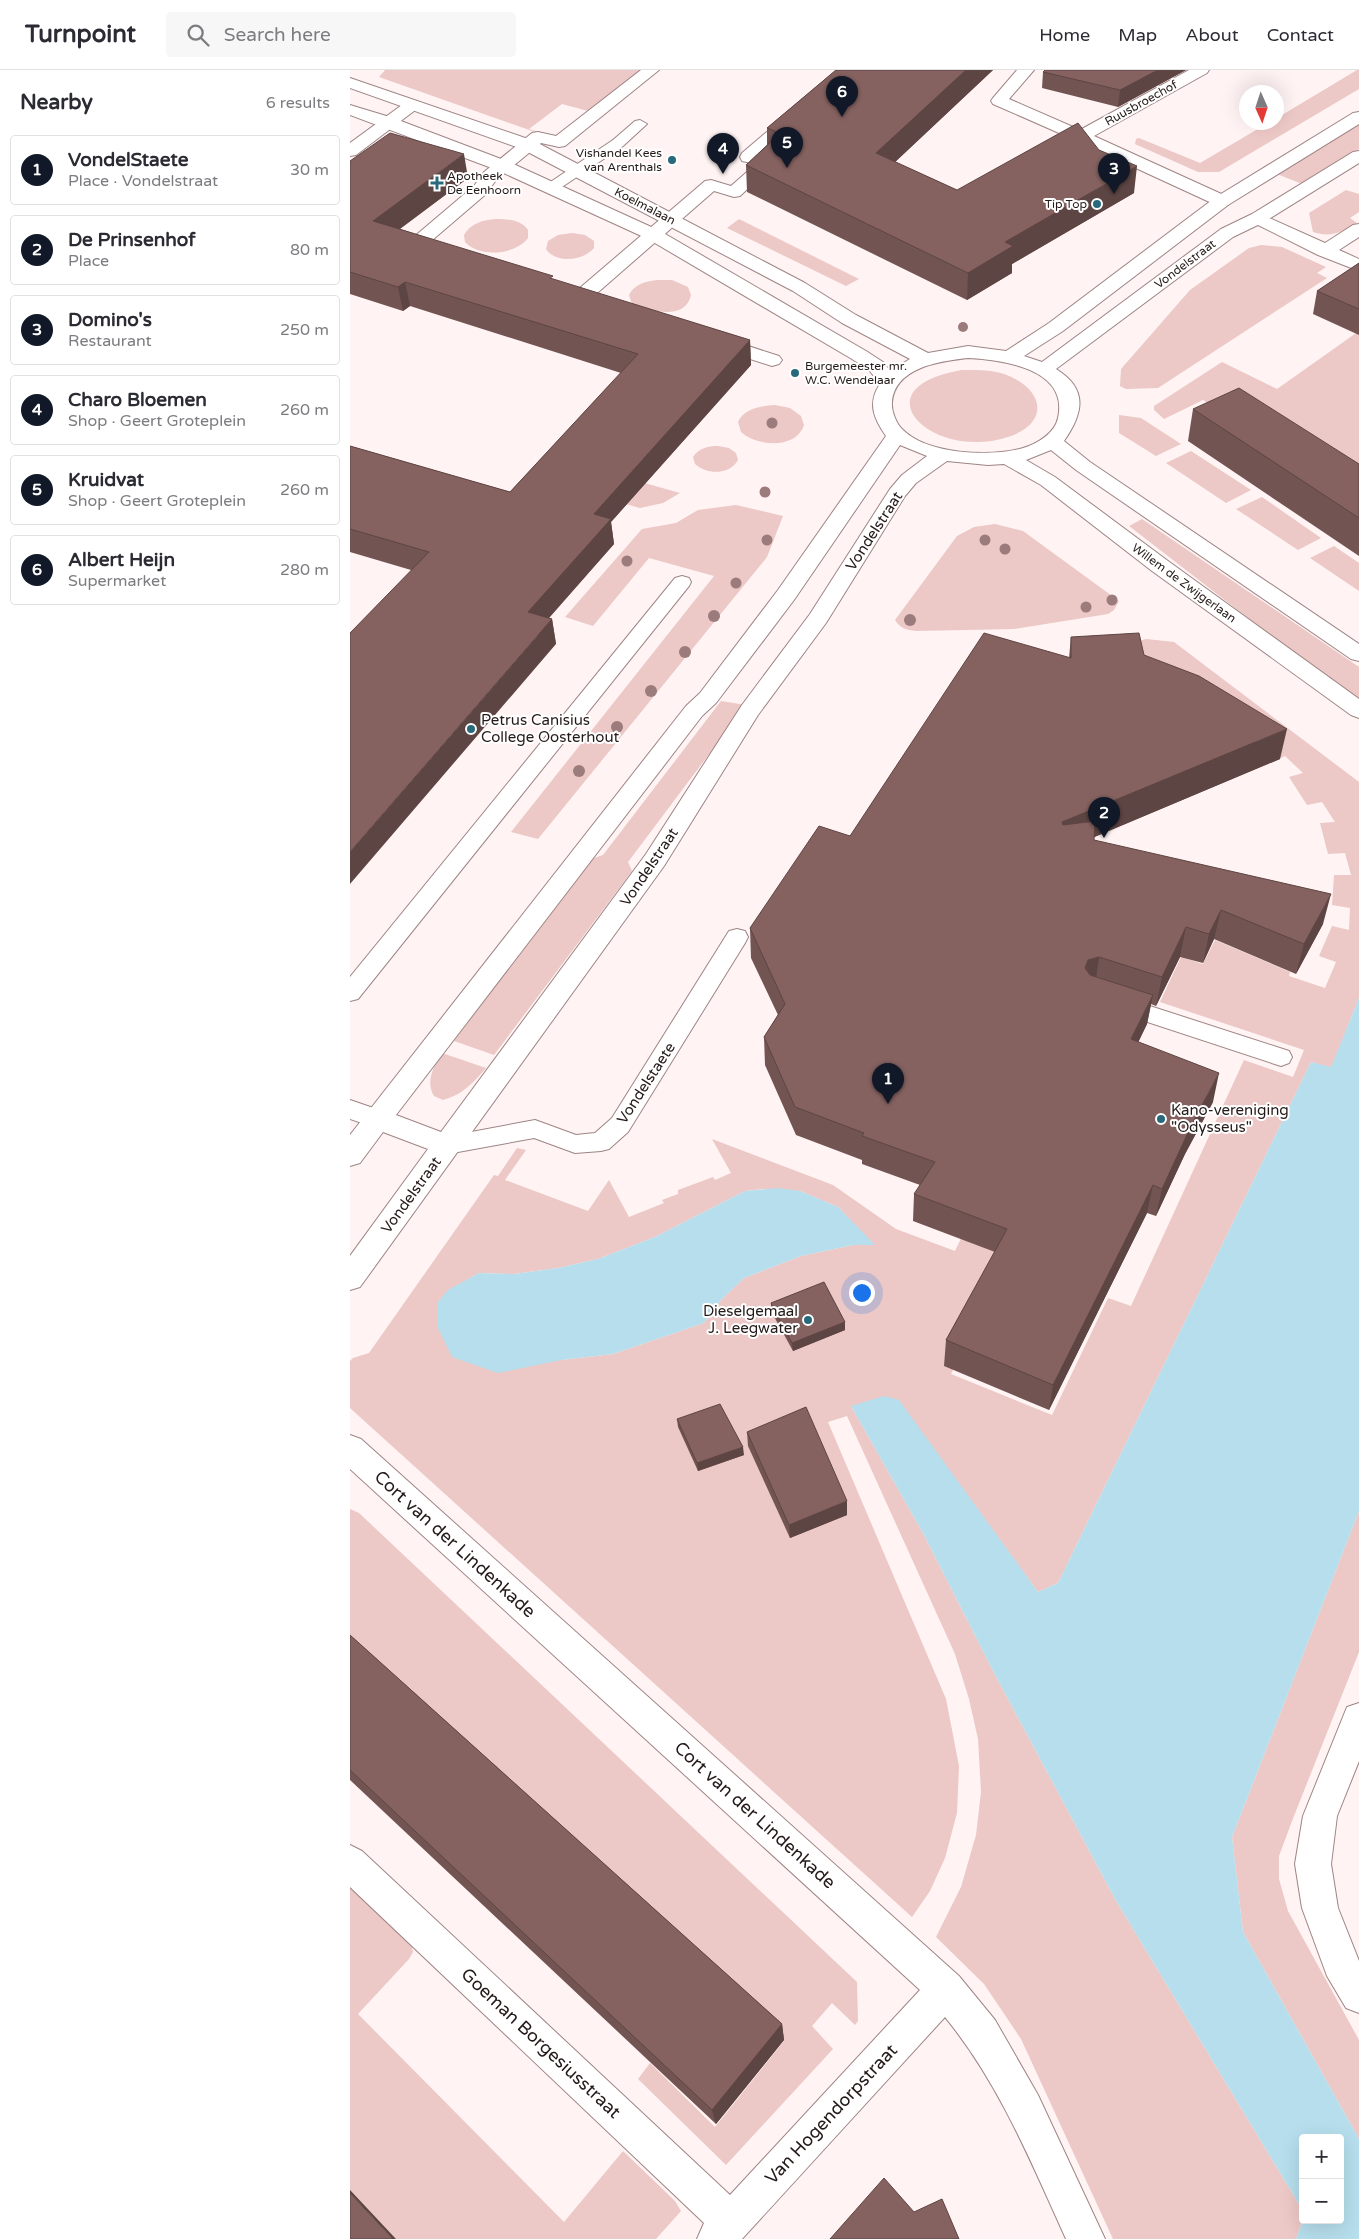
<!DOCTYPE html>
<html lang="en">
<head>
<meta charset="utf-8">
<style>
  :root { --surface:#fff; --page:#f7f7f7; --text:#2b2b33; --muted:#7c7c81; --line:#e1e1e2; --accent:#111827 }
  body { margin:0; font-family:"Varela Round",sans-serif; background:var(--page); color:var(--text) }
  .controls { position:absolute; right:15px; bottom:15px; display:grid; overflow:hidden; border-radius:5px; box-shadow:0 5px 20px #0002 }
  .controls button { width:45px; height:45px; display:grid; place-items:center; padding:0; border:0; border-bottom:1px solid var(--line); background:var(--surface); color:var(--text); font:25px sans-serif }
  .compass { position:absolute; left:889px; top:15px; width:45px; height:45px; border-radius:50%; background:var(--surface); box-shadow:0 5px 20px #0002; rotate:177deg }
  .you { position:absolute; left:511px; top:1222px; width:18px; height:18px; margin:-12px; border:4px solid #fff; border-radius:50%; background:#1a73e8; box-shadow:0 0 0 8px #1a73e833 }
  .badge { display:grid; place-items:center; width:32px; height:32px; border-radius:50%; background:var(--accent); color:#fff; font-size:16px; font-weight:700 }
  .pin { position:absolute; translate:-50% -41px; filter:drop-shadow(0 1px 2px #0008) }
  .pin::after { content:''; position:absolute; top:26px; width:18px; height:15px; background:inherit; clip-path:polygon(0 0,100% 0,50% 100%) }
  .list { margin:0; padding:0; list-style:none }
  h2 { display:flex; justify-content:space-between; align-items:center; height:65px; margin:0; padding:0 20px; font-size:21px }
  h2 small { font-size:16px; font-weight:400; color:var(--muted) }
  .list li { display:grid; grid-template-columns:32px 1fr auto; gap:15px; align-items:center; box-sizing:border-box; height:70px; margin:0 10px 10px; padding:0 10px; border:1px solid var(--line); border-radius:5px }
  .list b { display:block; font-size:19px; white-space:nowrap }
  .list p { margin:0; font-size:16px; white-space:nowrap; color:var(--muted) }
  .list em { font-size:16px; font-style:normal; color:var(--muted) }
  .icon { flex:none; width:28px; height:28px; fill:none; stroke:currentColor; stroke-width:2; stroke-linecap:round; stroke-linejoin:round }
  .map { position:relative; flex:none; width:1009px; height:2169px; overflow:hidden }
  header { display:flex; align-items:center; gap:30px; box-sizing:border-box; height:70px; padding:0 25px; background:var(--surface); border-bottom:1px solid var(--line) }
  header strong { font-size:24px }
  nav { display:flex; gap:28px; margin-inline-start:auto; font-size:18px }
  .search { width:350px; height:45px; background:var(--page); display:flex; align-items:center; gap:12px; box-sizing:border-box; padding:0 18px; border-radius:5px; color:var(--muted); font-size:19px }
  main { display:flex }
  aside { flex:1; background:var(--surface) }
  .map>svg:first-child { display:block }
  .green { fill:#ecc8c6; fill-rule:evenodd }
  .water { fill:#b6deec }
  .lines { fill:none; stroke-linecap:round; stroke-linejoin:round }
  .lane-casing { stroke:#9e8584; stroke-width:2 }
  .street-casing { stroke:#9e8584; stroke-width:2 }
  .secondary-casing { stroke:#9e8584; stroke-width:2 }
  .lane { fill:#fff; fill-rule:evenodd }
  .street { fill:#fff; fill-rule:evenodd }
  .secondary { fill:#fff; fill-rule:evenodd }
  .tree { fill:#9c7b7c }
  .wall { fill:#725453 }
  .shaded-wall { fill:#5d4543 }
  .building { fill:#856260; stroke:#5d4543 }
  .poi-dot { fill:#286a7c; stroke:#fff; stroke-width:2 }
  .labels { text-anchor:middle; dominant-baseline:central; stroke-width:4; stroke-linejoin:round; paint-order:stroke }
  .far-street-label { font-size:12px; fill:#241a19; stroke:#fff }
  .far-poi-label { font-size:12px; fill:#241a19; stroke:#fff; text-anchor:end }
  .street-label { font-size:15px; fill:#241a19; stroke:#fff }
  .poi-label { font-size:15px; fill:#241a19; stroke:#fff; text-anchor:start }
  .near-street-label { font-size:18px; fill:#241a19; stroke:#fff }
</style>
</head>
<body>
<header>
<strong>Turnpoint</strong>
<div class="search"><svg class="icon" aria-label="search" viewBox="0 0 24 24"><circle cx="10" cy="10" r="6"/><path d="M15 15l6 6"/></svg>Search here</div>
<nav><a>Home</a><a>Map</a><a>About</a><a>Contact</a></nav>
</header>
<main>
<aside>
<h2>Nearby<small>6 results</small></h2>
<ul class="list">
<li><span class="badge">1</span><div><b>VondelStaete</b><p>Place · Vondelstraat</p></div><em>30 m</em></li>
<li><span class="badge">2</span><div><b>De Prinsenhof</b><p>Place</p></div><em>80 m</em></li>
<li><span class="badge">3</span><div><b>Domino's</b><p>Restaurant</p></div><em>250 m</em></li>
<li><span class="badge">4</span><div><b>Charo Bloemen</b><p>Shop · Geert Groteplein</p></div><em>260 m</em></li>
<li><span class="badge">5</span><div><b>Kruidvat</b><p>Shop · Geert Groteplein</p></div><em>260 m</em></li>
<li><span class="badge">6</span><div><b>Albert Heijn</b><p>Supermarket</p></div><em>280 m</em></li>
</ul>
</aside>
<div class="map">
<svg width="1009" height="2169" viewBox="0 0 1009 2169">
  <rect width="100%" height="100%" fill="#fff3f3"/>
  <path class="green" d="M35 0H291L238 41 212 34 179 59 189 62 188 63 29 7Z
    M1007 0H1009V19L869 102H848L785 74 786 69 789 68 850 93 918 53 926 52 927 48Z
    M1009 54V79L952 114 927 104Z
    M996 120 1009 124V142L1000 148 1007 153C993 162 980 168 963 162L959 143Z
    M146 149C158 149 171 150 178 160V168C165 185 130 188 115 172L114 165C121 153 133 150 146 149Z
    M389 149 509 209 496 216 377 158Z
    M222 163 235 165 244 171V178C233 191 206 194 196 179L198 171 208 165Z
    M911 175 932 177 976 197 967 203 977 208 808 318 776 319 770 316 771 299 840 220 899 178Z
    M308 210H322L338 217 341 225C335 252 299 240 282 234L279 225C284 214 297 211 308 210Z
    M1009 261V431L853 330 814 349 804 340V336L872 292 927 319Z
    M612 300C626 300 640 299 654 304 692 317 703 352 658 367 582 392 506 318 612 300Z
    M425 335 440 338 451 346 454 355C446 380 406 376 391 362L388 352C394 338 411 336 425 335Z
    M769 345 791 348 831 374 806 386 769 363Z
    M368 376 379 378 386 383 388 390C380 405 357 405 345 394L343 387C349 378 358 376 368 376Z
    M841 381 901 420 876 433 816 393Z
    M227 394 330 423 313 433 290 438 207 415Z
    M912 427 971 468 948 480 886 439Z
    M386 435 433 446 417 487 188 769 161 762 364 506 299 488 243 556 215 547 292 459 326 453 348 440Z
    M792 449 1009 597V631L960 596 779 456Z
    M645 454 673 461 769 531 764 540 758 544 664 559 566 561C556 560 550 558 545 550L607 466 624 457Z
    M984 476 1009 493V521L960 488Z
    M796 569 824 572 1009 712V928L981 998 961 992 708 1513 688 1522 623 1433 501 1336 574 1465 643 1601 765 1829 953 2141V2150L946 2169H763L671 1969 634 1914 586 1867 611 1817 626 1765 631 1722 628 1669 619 1629 605 1584 497 1346 478 1352 596 1629 609 1696 607 1743 595 1788 580 1821 562 1847 0 1338V1291L3 1288 19 1283 144 1105 148 1106 167 1078 176 1080 155 1110 238 1141 259 1110 279 1147 314 1133 312 1130 328 1124V1120L363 1107 365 1110 381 1103 362 1069 483 1115 546 1159 605 1181 618 1154 668 1171 601 1304 702 1345 758 1228 781 1236 894 990 943 1007 954 980 810 932 831 887 853 894 865 870 940 902 939 906 975 918 986 892 969 886 982 856 999 860 1000 838 982 835 984 805H1001L995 783 978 784 970 753 985 752 972 732 957 735 939 707 953 703 935 686 922 692 784 613 789 571ZM413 1119 450 1121 488 1137 524 1175H503L451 1186 394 1208 370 1231 354 1253 263 1284 211 1290 88 1258V1232L99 1220 129 1203 164 1204 208 1198 248 1189 305 1167 395 1121Z
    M371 631 396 635 278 792 282 801 144 985 104 971 241 789 253 785Z
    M92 983 136 998C123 1013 112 1025 93 1030L84 1026C75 1011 84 996 92 983Z
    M0 1439 9 1443 507 1912 508 1951 505 1955 482 1933 462 1956 483 1979 376 2095 288 2009 300 1993 365 2057 434 1971 0 1578Z
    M1009 1441V1582L942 1751 929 1786V1809L938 1841 1009 1970V2069L893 1862 882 1767Z
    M0 1815 61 1874 63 1882 59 1889 8 1944 214 2152 273 2081 325 2131 331 2141 306 2169H44L0 2122Z"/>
  <path class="water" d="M1009 928V1441L882 1767 893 1862 1009 2069V2169H946L953 2150H990V2068H953V2141L765 1829 643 1601 574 1465 501 1336 534 1326 549 1330 688 1522 708 1513 961 992 981 997Z
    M428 1118 450 1121 488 1137 525 1175H503L451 1186 394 1208 370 1231 354 1253 263 1284 211 1290 148 1303 102 1287 88 1258V1232L98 1220 129 1203 164 1204 208 1198 248 1189 305 1167 395 1121Z"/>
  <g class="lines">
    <g class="lane-casing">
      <path id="lane" d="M290 50 297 54 273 76 206 121H196L194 118 196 115 263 70 285 51Z
        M332 506 339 508 341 512 339 516 8 929 0 931V907L325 508Z
        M387 859 395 861 398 867 395 873 278 1062 259 1079 251 1081 225 1083 184 1068 97 1084 89 1082 85 1075 89 1068 185 1050 226 1065 245 1063 262 1048 379 861Z
        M769 926 939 981 942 987 939 993 931 996 761 940 758 934 761 928Z
        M0 1030 35 1042 39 1049 35 1056 27 1058 0 1049Z"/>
    </g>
    <g class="street-casing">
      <path id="street" d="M291 0H309L215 76 209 77 191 73 146 110 136 124 80 172 79 175 98 181 101 185 98 189 92 190 64 182 61 178 65 166 124 116 134 102 182 63 188 62 206 66Z
        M490 0H508L410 85 424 88 426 92 390 126 384 127 364 121 238 231 231 233 224 231 222 227 224 223 355 111 361 110 381 116 406 94 392 91 390 87 392 83Z
        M667 0H684L659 29 730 60 839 0H859L857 3 744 66 878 127 881 131 878 135H866L725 70 643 34 641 31 643 28Z
        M62 30 68 32 70 35 68 38 6 85 0 86V73L56 32Z
        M908 143 975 173 1003 155 1009 154V167L989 180 1009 189V201L968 185 902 152 899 148 902 144Z
        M364 265 429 286 432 290 429 294 422 296 357 275 355 271 357 267Z
        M0 1365 11 1369 609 1906 645 1950 688 2025 755 2169H716C681 2092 649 2013 595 1947L392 2169H347L354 2153 0 1817V1775L12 1781 380 2125 570 1920 0 1399Z
        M1009 1633V1691L987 1746 981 1794 988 1838 1009 1891V1943L996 1938 977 1906 952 1838 945 1794 953 1746 997 1637Z"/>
    </g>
    <g class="secondary-casing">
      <path id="secondary" d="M0 8 184 71 455 213 506 245 578 283 618 276 656 281 699 253 866 127 1003 43 1009 42V54L878 135 713 261 674 286 692 292 871 159 902 144 1003 82 1009 81V93L914 152 883 167 706 299C739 319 733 344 714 371L740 392 1009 574V591L1001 589 726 400 701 380 676 390 705 407 818 491 1009 629V648L1001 645 802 501 691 415 654 394 638 395 597 391 566 413 555 426 476 553 408 645 314 796 10 1217 0 1220V1186L78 1079 33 1062 10 1093 0 1096V1065L336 636 350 623 428 520 536 366C524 349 517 333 530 314L519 300 502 289 298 169 147 100 0 45V35L43 48 159 92 310 161 516 281 533 292 540 301 560 289 492 253 443 221 172 79 0 18ZM618 288C654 290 719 299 708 348 705 363 687 374 673 378 641 387 577 385 552 359 546 353 541 340 542 332 545 297 591 291 618 288ZM550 375 577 386 552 405 540 419 460 544 392 635 296 784 91 1062 46 1045 352 646 366 633 444 530Z"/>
    </g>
    <use href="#lane" class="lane"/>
    <use href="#street" class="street"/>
    <use href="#secondary" class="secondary"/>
  </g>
  <g class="tree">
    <circle cx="613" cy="257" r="5"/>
    <circle cx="422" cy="353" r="5.5"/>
    <circle cx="415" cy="422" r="5.5"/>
    <circle cx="417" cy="470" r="5.5"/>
    <circle cx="635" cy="470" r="5.5"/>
    <circle cx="655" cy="479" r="5.5"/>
    <circle cx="277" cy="491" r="5.5"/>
    <circle cx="386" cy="513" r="5.5"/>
    <circle cx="762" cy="530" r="5.5"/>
    <circle cx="736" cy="537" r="5.5"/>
    <circle cx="364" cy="546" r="6"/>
    <circle cx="560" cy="550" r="6"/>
    <circle cx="335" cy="582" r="6"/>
    <circle cx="301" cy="621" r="6"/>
    <circle cx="267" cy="657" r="6"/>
    <circle cx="229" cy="701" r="6"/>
  </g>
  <path class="wall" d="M486 0H643L545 92 607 120 784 123 662 194V203L617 230 397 122 396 95 417 75V58Z
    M836 0 768 37 692 18 693 2Z
    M0 91 118 108 50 159 203 210 400 270 401 295 261 452 264 474 199 548 202 549 206 574 61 500 0 482V376L160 422 271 303 60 236 53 241 0 224Z
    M1009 193V265L963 244 967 221Z
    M843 339 1009 394V486L838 371Z
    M721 567 794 585 930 689 744 767V770L973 854 946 904 864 869 853 893 830 887 806 936 801 934 797 954 788 972 863 1032 835 1084 806 1146 797 1143 699 1340 594 1296 596 1270 645 1182 563 1151 564 1124 570 1115 512 1094V1090L446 1065 415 995 414 967 428 945 401 888 400 858 500 766 719 588Z
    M421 1233 495 1252V1260L443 1281 421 1241Z
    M327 1349 394 1385 348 1401 328 1357Z
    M397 1362 497 1445 440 1468 398 1376Z
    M0 1565 432 1954 434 1970 366 2054 0 1710Z"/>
  <path class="shaded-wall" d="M616 0H643L526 110V83Z
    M808 0H836L768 37 770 20Z
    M114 84 118 108 28 175 23 151Z
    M787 96 784 123 662 194V203L617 230 618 203 655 172Z
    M55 212 60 236 53 241 48 217Z
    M400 270 401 295 261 452 264 474 182 567 178 542 244 444Z
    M202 549 206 574 0 814V782Z
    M937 659 930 689 709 782 712 752Z
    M981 824 973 854 946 904 954 874Z
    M871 840 864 869 853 893 859 864Z
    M836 857 830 887 806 936 812 907Z
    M749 887 745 916 735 898 738 890Z
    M803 925 797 954 776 998 781 969Z
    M869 1003 863 1032 835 1084 806 1146 812 1119 841 1056Z
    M803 1115 797 1143 699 1340 703 1315Z
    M495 1252V1260L443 1281 442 1273Z
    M393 1377 394 1385 348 1401 347 1393Z
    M497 1431V1445L440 1468 439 1455Z
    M432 1954 434 1970 366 2054 362 2040Z
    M0 2120 46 2169H43L0 2123Z"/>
  <path class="building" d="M486 0H616L526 83 607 120 728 53 749 80 787 96 655 172 663 176 618 203 396 95 426 67 425 61 417 58Z
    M695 0H808L770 20 693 2Z
    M40 63 114 84 23 151 203 206 200 208 400 270 244 444 261 449 178 542 202 549 0 782V563L79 482 0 459V376L160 422 288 284 55 212 48 217 0 202V91Z
    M1009 193V239L967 221Z
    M889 318 1009 394V448L843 339Z
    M634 563 721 588V567L789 563 794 585 849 606 937 659 712 752 713 755 745 751 744 770 981 824 954 874 871 840 859 864 836 857 812 907 749 887 738 890 735 898 740 905 803 925 781 969 869 1003 841 1056 812 1119 803 1115 703 1315 596 1270 657 1159 564 1124 585 1092 512 1066 514 1063 445 1037 414 967 435 934 400 858 469 756 500 766Z
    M474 1212 495 1252 442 1273 421 1233Z
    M370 1334 393 1377 347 1393 327 1349Z
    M456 1337 497 1431 439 1455 397 1362Z
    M0 1565 432 1954 362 2040 0 1700Z
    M534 2108 564 2142 592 2129 609 2169H480Z
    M0 2123 43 2169H0Z"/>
  <g class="poi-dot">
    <circle cx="322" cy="90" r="5"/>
    <path d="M84.5 105.5h5v5h5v5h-5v5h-5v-5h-5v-5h5z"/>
    <circle cx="747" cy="134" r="5"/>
    <circle cx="445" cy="303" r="5"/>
    <circle cx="121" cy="659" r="5"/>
    <circle cx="811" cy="1049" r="5"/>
    <circle cx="458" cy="1250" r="5"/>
  </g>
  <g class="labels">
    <g class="far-street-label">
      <text transform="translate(791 33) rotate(-29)">Ruusbroechof</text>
      <text transform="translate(295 136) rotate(27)">Koelmalaan</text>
      <text transform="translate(835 194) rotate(-37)">Vondelstraat</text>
      <text transform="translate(834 513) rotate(36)">Willem de Zwijgerlaan</text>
    </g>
    <g class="far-poi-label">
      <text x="312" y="83">Vishandel Kees<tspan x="312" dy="14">van Arenthals</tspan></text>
      <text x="97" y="106" text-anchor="start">Apotheek<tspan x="97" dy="14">De Eenhoorn</tspan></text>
      <text x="737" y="134">Tip Top</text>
      <text x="455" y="296" text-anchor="start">Burgemeester mr.<tspan x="455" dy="14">W.C. Wendelaar</tspan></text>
    </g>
    <g class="street-label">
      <text transform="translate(524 461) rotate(-57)">Vondelstraat</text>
      <text transform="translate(299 797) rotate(-56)">Vondelstraat</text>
      <text transform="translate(296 1013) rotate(-57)">Vondelstaete</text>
      <text transform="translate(61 1125) rotate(-54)">Vondelstraat</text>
    </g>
    <g class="poi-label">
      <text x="131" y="650">Petrus Canisius<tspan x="131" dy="17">College Oosterhout</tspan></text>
      <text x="821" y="1040">Kano-vereniging<tspan x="821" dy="17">"Odysseus"</tspan></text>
      <text x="448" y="1241" text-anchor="end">Dieselgemaal<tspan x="448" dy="17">J. Leegwater</tspan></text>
    </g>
    <g class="near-street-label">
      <text transform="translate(105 1474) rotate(42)">Cort van der Lindenkade</text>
      <text transform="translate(405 1745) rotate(42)">Cort van der Lindenkade</text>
      <text transform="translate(191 1973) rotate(43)">Goeman Borgesiusstraat</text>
      <text transform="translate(481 2044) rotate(-47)">Van Hogendorpstraat</text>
    </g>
  </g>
</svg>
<div class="controls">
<button>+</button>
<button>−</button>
</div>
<svg class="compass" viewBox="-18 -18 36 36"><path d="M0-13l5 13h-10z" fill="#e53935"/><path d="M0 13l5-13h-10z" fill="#7c7c81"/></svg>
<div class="you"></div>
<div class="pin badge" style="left:538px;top:1034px">1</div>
<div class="pin badge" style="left:754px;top:768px">2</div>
<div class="pin badge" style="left:764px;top:124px">3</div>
<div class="pin badge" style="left:373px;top:104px">4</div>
<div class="pin badge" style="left:437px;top:98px">5</div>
<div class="pin badge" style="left:492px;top:47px">6</div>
</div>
</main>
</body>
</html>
